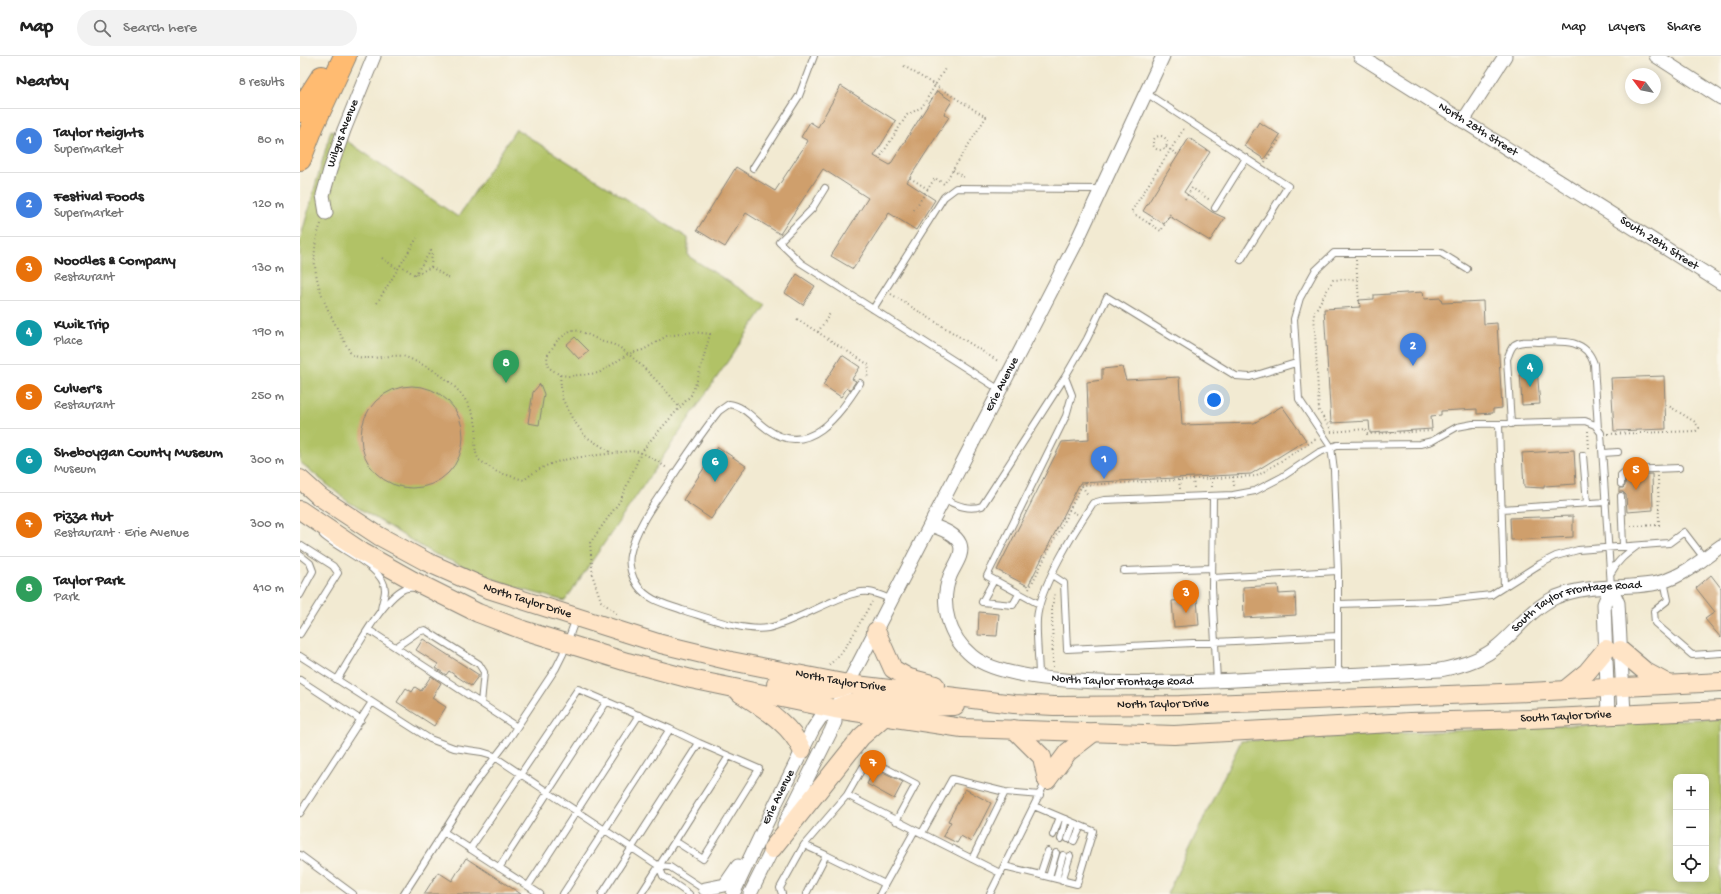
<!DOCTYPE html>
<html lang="en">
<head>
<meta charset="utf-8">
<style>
  :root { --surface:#fff; --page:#f2f2f2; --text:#222; --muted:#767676; --line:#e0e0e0; --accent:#0b8043 }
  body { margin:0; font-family:"Gochi Hand",sans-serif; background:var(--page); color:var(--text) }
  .controls { position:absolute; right:12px; bottom:12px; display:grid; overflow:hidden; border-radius:8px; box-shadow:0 2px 10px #0003 }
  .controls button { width:36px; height:36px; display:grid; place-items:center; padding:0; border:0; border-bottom:1px solid var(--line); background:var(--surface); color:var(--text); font:20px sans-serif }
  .compass { position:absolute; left:1325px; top:12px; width:36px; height:36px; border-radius:50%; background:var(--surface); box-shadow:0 2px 10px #0003; rotate:302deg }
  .you { position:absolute; left:914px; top:344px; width:14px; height:14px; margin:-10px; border:3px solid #fff; border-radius:50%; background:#1a73e8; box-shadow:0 0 0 6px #1a73e833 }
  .badge { display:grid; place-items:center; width:26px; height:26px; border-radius:50%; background:var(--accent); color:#fff; font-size:13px; font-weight:700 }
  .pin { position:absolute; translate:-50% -33px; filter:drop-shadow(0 1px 2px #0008) }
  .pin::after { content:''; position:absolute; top:21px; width:14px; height:12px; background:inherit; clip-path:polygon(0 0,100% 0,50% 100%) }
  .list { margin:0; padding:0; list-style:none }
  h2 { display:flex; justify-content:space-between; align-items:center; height:52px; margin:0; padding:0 16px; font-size:17px }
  h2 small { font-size:13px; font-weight:400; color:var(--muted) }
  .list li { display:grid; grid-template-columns:26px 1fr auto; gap:12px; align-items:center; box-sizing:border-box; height:64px; padding:0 16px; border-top:1px solid var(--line) }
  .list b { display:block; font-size:15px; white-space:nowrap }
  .list p { margin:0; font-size:13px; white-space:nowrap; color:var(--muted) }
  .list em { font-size:13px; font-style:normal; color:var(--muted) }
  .icon { flex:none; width:22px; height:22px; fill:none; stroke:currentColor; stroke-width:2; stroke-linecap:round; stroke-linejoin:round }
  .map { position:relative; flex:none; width:1421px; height:838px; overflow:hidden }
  header { display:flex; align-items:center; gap:24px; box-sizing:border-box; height:56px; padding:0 20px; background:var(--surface); border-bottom:1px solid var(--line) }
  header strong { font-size:19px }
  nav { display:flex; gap:22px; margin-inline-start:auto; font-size:14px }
  .search { width:280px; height:36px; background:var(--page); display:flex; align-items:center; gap:10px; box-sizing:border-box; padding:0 14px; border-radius:22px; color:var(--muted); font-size:15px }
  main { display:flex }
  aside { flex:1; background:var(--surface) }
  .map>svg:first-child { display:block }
  .green { fill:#b1c266; stroke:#666f41; fill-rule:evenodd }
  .building { fill:#cf9f6c }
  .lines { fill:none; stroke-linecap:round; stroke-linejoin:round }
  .service-casing { stroke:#878377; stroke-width:8 }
  .minor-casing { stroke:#878377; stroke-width:15 }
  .secondary-casing { stroke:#878377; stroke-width:20 }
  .motorway-casing { stroke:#878377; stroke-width:24 }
  .path { stroke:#878377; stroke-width:2; stroke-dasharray:1 3; stroke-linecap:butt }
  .service { stroke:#fff; stroke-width:6 }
  .minor { stroke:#fff; stroke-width:13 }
  .secondary { stroke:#ffe4c6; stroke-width:18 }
  .motorway { stroke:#ffbb71; stroke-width:22 }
  .labels { text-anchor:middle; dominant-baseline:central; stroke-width:3; stroke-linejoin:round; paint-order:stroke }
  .street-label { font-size:12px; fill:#1c1c1c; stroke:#fbf7ec }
</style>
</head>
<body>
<header>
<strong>Map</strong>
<div class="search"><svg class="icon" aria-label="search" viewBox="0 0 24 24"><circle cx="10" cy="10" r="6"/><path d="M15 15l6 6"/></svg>Search here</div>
<nav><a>Map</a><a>Layers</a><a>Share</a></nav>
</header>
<main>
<aside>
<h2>Nearby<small>8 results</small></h2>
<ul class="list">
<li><span class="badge" style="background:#3f7fe0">1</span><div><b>Taylor Heights</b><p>Supermarket</p></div><em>80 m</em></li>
<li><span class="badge" style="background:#3f7fe0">2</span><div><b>Festival Foods</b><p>Supermarket</p></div><em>120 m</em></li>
<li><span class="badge" style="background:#e8710a">3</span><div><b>Noodles &amp; Company</b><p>Restaurant</p></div><em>130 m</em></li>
<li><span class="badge" style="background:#0f9aa8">4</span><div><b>Kwik Trip</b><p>Place</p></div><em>190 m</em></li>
<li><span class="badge" style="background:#e8710a">5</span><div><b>Culver's</b><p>Restaurant</p></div><em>250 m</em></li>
<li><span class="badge" style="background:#0f9aa8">6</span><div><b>Sheboygan County Museum</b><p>Museum</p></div><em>300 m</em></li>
<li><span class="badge" style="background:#e8710a">7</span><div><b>Pizza Hut</b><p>Restaurant · Erie Avenue</p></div><em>300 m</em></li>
<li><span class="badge" style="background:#2e9e5b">8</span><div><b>Taylor Park</b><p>Park</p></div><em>410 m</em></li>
</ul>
</aside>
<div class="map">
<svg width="1421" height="838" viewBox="0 0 1421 838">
  <rect width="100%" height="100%" fill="#fbf7ec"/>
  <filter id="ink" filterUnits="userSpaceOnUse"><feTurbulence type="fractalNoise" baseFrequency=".025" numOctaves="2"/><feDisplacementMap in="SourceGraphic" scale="8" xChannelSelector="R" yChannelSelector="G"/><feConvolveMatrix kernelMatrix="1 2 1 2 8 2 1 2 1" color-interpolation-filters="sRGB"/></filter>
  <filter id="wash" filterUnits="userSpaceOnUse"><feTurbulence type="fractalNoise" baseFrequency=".012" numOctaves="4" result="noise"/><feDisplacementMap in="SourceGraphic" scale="16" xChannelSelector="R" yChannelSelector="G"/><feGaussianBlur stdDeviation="0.9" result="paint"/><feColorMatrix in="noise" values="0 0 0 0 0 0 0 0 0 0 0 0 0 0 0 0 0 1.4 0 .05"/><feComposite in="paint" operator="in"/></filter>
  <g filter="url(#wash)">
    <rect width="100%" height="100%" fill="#f2ead2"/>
    <path class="green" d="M216 73 388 182V200L466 249 265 545 213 531 132 497 47 445 0 406V184L31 74 158 161Z
      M1421 662V838H867L941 685ZM1376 721H1406V823H1376Z"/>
    <g id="blocks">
      <path class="building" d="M541 30 596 65 574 100 590 109 637 35 652 45 644 58 649 61 607 126 635 144 616 174 589 157 553 213 531 200 568 142 523 113 480 178 446 157 425 191 397 174 436 111 475 135 508 85 501 81 510 66 518 71Z
        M959 66 980 79 964 103 944 90Z
        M889 82 910 96 884 136 912 156 925 162 910 185 869 160 864 168 843 155Z
        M497 218 515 230 503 249 485 237Z
        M1123 236 1124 243 1141 242 1142 247 1183 245 1184 268 1197 267 1202 352 1193 353V357L1177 358V353L1141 355V359L1131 360 1132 373 1070 377 1069 365 1031 367 1024 253 1060 251 1059 244 1074 243V239Z
        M275 281 289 295 279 303 266 289Z
        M542 299 560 311 552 323 556 325 550 334 547 332 541 341 523 329Z
        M822 311 826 324 879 321 882 369 954 367 982 350 1006 384 951 418 780 427 728 530 697 514 762 386 789 384 787 326 802 324V313Z
        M1237 313 1240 348 1222 349 1220 315Z
        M1364 320 1366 373 1314 375 1311 322Z
        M240 328 244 338 239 369 228 367 233 336Z
        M61 381a51 51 0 1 1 102 0a51 51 0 1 1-102 0Z
        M418 391 446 410 411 463 383 444Z
        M1274 394 1276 428 1244 430V432L1224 431 1222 397Z
        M1352 418 1353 454 1327 456 1326 439 1323 436H1319V432H1323L1325 430 1326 421 1328 419Z
        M1273 460V481L1211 484 1210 462Z
        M1411 519 1421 532V582L1405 563 1415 556 1396 532Z
        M978 529 979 538 995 537 996 559 944 562 943 531Z
        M897 543 899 569 874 571 872 545Z
        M679 556 699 558 697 580 678 579Z
        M123 583 179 619 171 630 149 615 146 619 136 612 138 608 116 594Z
        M131 620 141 627 132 642 146 651 134 670 97 646 106 632 112 636 115 631 121 635Z
        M575 712 603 726 594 743 567 728Z
        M665 733 691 747 671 786 661 780 657 787 643 780 651 766 648 765Z
        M166 802 221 838H124L138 816 152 825Z"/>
    </g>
  </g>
  <g filter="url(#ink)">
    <use href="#blocks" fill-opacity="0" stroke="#878377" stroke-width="1"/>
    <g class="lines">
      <g class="service-casing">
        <path id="service" d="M846 37 988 130 941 204
          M453 112 499 40 514 0
          M525 132 512 153 479 186 501 207 700 334
          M915 152 946 102
          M573 253 644 141 656 132 801 133
          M765 321 787 283 807 241 936 320 950 321 996 307
          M560 327C539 359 509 403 467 373 454 364 445 350 429 348L419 355C403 375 389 396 375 417 359 441 336 469 330 499 328 509 332 522 338 530 349 545 366 548 382 554 406 561 443 576 468 572 495 567 548 532 569 536 577 537 585 541 592 544
          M1199 368 1204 531
          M1211 368 1207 303C1209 299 1210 293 1214 289 1221 284 1232 286 1239 286 1261 285 1286 282 1294 308L1298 373
          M1303 397 1318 396
          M1283 399 1287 447
          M1321 428V419L1327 414 1379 412
          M913 440 912 531 917 625
          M1321 440 1323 490
          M644 443C657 449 668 455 682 450L765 321 772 339 766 360 687 520 739 548
          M1202 453 1306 446
          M23 479C38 494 85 511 85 534 85 541 81 548 81 555
          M0 489 33 510 38 517 0 578
          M0 499 10 507 13 515 0 539
          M824 515 912 512
          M1311 517C1317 505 1326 498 1337 490
          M752 519 764 527 767 593 1038 580
          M912 522 1038 515
          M694 524 682 546 713 549 719 538
          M1364 525 1368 544 1354 555 1355 567 1392 599 1421 597
          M1038 548 1138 545 1191 539 1240 508 1256 500 1278 494 1369 487 1384 476 1404 502
          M69 574 217 671
          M96 591 118 576 125 574 179 608 184 616 181 647
          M0 600 130 683 154 692 182 696 192 699 359 810 370 811 405 834
          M1038 619V515L1034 414 1031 391 999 343 994 263 1000 242 1015 215 1034 197H1141L1167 213
          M739 622C739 603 736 582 737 563 739 532 775 474 793 447L804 444 933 439 955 435 982 421 1018 397 1037 389 1120 388 1132 385 1157 371 1173 368 1285 365 1295 369 1301 377 1311 531
          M0 624 61 664
          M37 624C51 602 82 543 104 533 108 531 112 532 116 532
          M370 673 399 687
          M547 739 563 711 570 704 616 728 596 765
          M0 757 72 646
          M144 776 240 838
          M622 777 652 723 705 736 740 739
          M753 779 760 761
          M761 783 766 763
          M768 783 774 767
          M375 785 429 700
          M774 785 781 770
          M504 789 547 739 615 774
          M170 793 278 633 370 673 263 838
          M0 799 53 838
          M526 799 585 828 580 838
          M672 803 705 736
          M359 810 363 820 389 838
          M704 810 777 828 793 775 734 750
          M199 812 307 645
          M740 819 748 795
          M749 821 756 797
          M756 823 763 799
          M762 825 770 800
          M585 828 615 774 700 817
          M228 830 339 659
          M104 838 173 730 207 686 256 612 263 598 276 562
          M302 838 399 687 459 713 403 803 375 785 341 838
          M482 838 480 832 504 789 526 799 506 838
          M690 838 746 725"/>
      </g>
      <g class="minor-casing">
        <g id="minor">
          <path id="s1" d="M1060 0 1421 227"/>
          <path d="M1356 0 1421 42"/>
          <path d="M1163 65 1205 0"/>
          <path id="s2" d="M26 157 23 139 30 114 44 74 74 0"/>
          <path id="s3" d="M631 469C641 473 655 477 660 488 664 499 654 510 650 520 639 549 649 581 672 600 720 640 928 624 994 621 1043 619 1091 617 1140 614 1161 610 1182 604 1198 590 1218 573 1232 552 1256 541 1287 528 1320 533 1352 528 1379 524 1400 505 1421 490"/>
          <path d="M1311 531 1318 547 1324 657"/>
          <path d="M1308 658 1304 548 1311 531"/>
          <path id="s4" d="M484 769 531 675 535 666V653L775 189 863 0"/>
          <path d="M405 833 425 829 438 810"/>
          <path id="s5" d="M433 838 476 747 513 673 521 661 535 653"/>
          <path d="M450 838 476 786"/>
        </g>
      </g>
      <g class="secondary-casing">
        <g id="secondary">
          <path id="s6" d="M0 423 20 441 79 480 127 506 188 533 361 588 431 605 548 628 714 648 754 650 880 649 1229 636 1421 626"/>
          <path id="s7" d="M0 454 62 496 112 524 178 557 223 574 327 606 391 623 535 653 662 672 874 679 1110 666 1230 663 1421 654"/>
          <path d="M576 575 593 613 609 622 635 629"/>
          <path d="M1320 594 1346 616 1368 628"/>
          <path d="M476 628C500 633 523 640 546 629"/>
          <path d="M1265 634 1287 616 1306 593"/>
          <path d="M440 637C464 653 490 667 502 694"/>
          <path d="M537 652C565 637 597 648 627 650 636 651 646 650 655 650"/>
          <path d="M714 673 742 701 747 724"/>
          <path d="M747 724 768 696 794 676"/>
          <path d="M472 793 561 681 585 660"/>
        </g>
      </g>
      <g class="motorway-casing">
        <path id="motorway" d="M0 55 22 21
          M0 103 13 69 45 0"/>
      </g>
      <path class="path" d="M604 10 686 61 644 128 635 122 614 154
        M853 87a7 7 0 1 1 14 0a7 7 0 1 1-14 0Z
        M866 91 878 99
        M579 103 607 59 622 51 646 11
        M965 106 980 82
        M653 114 666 123
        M610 122 628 133
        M885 143 892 132 910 144
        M870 158 861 175 831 156 885 71
        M21 168C2 216 29 256 51 298 67 307 85 298 102 300 108 301 114 305 119 307 144 318 168 338 175 365 179 379 171 390 179 404L197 416 224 424C250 402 274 402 307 398 316 397 329 394 338 396 349 399 358 406 367 412
        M849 168 853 162
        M82 202 98 213
        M1056 204 1059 245
        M100 209 115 219 131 211 150 223
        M115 219 132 193 131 211
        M591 238 698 305
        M77 247 117 182
        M497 263 569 309 567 323
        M518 276 531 256
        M260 319 262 342 272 362 285 380 312 397
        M1030 372 1019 355 1014 257 1033 224 1057 223
        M1288 375 1289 394
        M1031 376 1066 373 1067 378 1132 375
        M1308 378 1396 375 1399 372 1395 366 1369 350
        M933 421 934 430
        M912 422V431
        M893 423 894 432
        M879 424 880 433
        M782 430 788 439
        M769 454 777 458
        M1331 470 1359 469 1358 420
        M729 533 782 429 957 420 1016 383
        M317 558 301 545 293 521 290 487 320 445 341 397 349 386 391 339 398 322 410 278 393 276 367 280 343 294 328 298 299 317 269 320 260 319 248 311 247 300 257 285 271 274C281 274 288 279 297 283 303 287 311 287 317 290 331 297 371 338 379 351
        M529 609C549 592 558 568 572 546
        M753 611 752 551 755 537"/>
      <use href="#service" class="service"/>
      <use href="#minor" class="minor"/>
      <use href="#secondary" class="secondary"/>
      <use href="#motorway" class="motorway"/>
    </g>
  </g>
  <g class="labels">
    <g class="street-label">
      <text stroke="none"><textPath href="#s1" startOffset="139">North 28th Street</textPath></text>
      <text stroke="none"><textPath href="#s2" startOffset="83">Wilgus Avenue</textPath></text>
      <text stroke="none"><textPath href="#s1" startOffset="353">South 28th Street</textPath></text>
      <text stroke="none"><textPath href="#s4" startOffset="493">Erie Avenue</textPath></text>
      <text stroke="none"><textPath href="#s6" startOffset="260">North Taylor Drive</textPath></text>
      <text stroke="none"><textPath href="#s3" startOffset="787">South Taylor Frontage Road</textPath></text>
      <text stroke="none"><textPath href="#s3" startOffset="313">North Taylor Frontage Road</textPath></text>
      <text stroke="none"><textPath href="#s6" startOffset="584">North Taylor Drive</textPath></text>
      <text stroke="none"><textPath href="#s6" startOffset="908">North Taylor Drive</textPath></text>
      <text stroke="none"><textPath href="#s7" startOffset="1309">South Taylor Drive</textPath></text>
      <text stroke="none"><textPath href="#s5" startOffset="107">Erie Avenue</textPath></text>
    </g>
  </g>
</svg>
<div class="controls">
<button>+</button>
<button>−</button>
<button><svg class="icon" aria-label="locate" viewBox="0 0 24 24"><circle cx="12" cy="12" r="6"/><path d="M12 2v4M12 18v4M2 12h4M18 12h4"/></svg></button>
</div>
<svg class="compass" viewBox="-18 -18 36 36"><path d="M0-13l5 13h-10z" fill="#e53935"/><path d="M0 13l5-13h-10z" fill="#767676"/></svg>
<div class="you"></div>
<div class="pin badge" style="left:804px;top:423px;background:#3f7fe0">1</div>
<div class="pin badge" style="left:1113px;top:310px;background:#3f7fe0">2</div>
<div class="pin badge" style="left:886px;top:557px;background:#e8710a">3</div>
<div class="pin badge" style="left:1230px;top:331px;background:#0f9aa8">4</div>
<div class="pin badge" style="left:1336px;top:434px;background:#e8710a">5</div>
<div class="pin badge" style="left:415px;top:426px;background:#0f9aa8">6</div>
<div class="pin badge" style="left:573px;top:727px;background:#e8710a">7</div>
<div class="pin badge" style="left:206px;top:327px;background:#2e9e5b">8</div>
</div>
</main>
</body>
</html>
